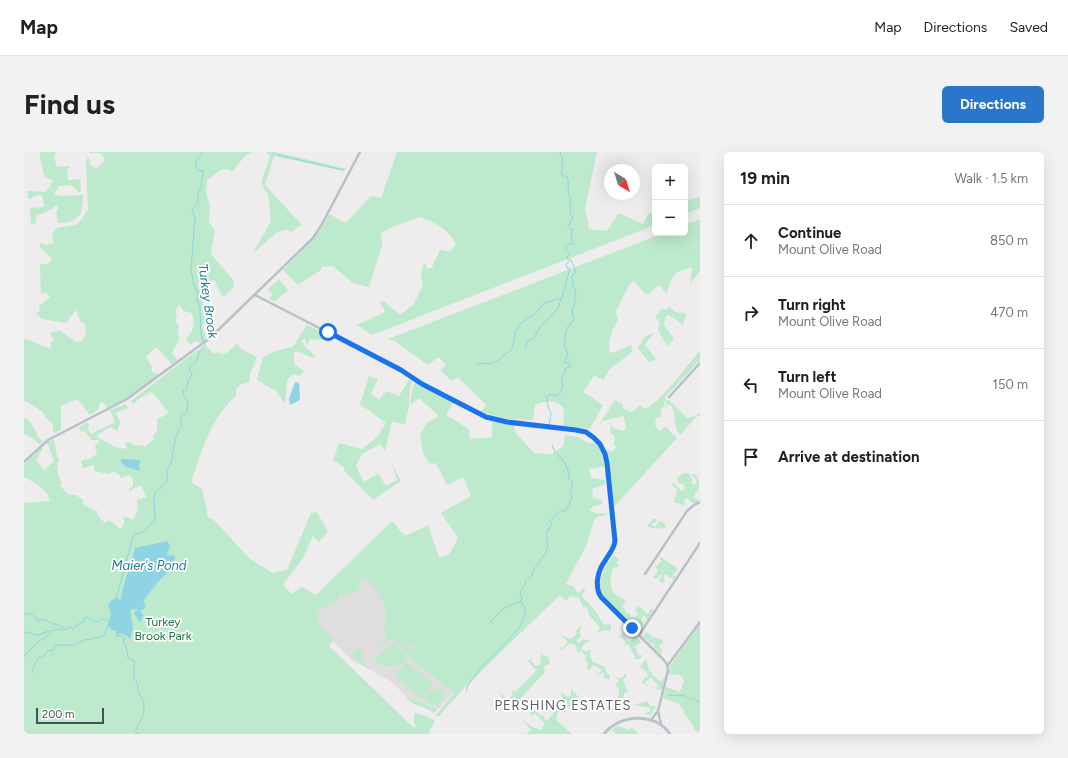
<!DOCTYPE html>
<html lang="en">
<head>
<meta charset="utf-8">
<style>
  :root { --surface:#fff; --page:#f2f2f2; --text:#202124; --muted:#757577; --line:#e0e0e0; --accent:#2a77ca }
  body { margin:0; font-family:Figtree,sans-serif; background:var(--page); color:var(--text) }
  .controls { position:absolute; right:12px; top:12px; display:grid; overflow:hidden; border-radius:6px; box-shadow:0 4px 16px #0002 }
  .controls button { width:36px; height:36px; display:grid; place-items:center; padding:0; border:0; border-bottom:1px solid var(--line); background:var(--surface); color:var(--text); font:20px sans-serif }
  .compass { position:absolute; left:580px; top:12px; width:36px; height:36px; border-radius:50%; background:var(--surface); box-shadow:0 4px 16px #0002; rotate:142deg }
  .scale { position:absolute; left:12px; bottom:10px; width:68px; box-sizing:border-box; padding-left:4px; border:2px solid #465057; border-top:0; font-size:11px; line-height:14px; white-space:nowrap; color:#465057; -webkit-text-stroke:3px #fff; paint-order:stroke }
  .stop { position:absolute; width:12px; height:12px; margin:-9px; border:3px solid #1a73e8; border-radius:50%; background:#fff }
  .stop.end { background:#1a73e8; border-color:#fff; box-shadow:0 1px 4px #0008 }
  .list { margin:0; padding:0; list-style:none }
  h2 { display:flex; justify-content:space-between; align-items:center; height:52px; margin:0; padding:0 16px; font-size:17px }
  h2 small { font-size:13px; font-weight:400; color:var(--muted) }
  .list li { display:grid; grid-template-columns:26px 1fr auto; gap:12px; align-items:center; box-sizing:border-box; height:72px; padding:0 16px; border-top:1px solid var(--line) }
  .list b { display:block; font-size:15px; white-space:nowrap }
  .list p { margin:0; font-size:13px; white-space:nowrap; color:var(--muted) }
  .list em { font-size:13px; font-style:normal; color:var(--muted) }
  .icon { flex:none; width:22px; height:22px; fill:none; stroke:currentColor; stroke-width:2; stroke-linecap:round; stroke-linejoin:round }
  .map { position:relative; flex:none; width:676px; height:582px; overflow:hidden; border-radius:6px }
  header { display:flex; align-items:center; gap:24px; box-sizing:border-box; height:56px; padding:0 20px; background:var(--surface); border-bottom:1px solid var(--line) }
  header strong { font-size:19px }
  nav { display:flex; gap:22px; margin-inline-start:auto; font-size:14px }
  .intro { display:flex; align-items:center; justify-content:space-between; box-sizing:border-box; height:96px; padding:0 24px }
  h1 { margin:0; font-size:28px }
  .button { padding:10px 18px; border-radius:6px; background:var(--accent); color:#fff; font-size:14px; font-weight:700 }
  main { display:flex; gap:24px; padding:0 24px }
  aside { flex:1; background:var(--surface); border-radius:6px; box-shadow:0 4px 16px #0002 }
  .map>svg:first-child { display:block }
  .education { fill:#dfdddd }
  .green { fill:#bde9cc }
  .water { fill:#8ed4e2 }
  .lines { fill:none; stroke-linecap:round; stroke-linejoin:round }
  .stream { stroke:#8ed4e2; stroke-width:1 }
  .tertiary { stroke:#b8c1c7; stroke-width:2.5 }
  .secondary { stroke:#b9c3cc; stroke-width:3 }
  .route { stroke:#1a73e8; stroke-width:5 }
  .labels { text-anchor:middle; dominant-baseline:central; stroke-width:3.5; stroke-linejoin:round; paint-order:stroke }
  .park-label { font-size:12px; fill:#1f7044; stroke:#fff }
  .water-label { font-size:13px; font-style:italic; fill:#1a7c90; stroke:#fff }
  .neighbourhood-label { font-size:13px; letter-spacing:1px; fill:#595d60; stroke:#fff }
</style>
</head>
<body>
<header>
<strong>Map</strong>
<nav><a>Map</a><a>Directions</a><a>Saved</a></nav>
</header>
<div class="intro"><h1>Find us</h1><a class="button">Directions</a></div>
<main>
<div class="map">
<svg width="676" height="582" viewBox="0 0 676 582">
  <rect width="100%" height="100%" fill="#eeecec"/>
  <path class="education" d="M341 423 432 521 430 538 415 557 383 545 368 530 328 508 290 470V459Z"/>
  <path class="green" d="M16 0H32L30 5 33 15 46 14V16L43 17 44 28 56 27 57 39 55 40 47 33 35 34 30 42 36 44 59 43C59 63 55 71 34 71L32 59 34 58 33 54H31L28 57 12 64V71L7 72 6 56 20 55 18 43 9 44 7 47H5L3 39 22 40 29 29 20 24C19 16 15 7 16 0Z
    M65 0H228L220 5 208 20 204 17H198L183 28 182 40 186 54 185 71 191 78 187 102 210 129 209 136 199 145 190 128 174 132 184 170 178 173 182 187 177 191 172 189 166 193 162 187C170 177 171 174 168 161L160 159 155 152 151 160 153 164 151 169 155 174 154 177 155 188 148 201 153 208 148 213 134 196H131L122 205 128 215 127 218 131 222 133 221 135 223 101 247 83 256 80 251 77 250 73 259 66 263 54 248 47 249 37 254V278L31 281 29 279V275L28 271 22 266 19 260 0 248V186L27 197V190L30 187 26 181 35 178 52 190 58 189 62 182 61 172 56 169 52 158 42 171 18 167 12 161 16 159 15 154 26 145 22 140 17 143 16 112H24L28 107 15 94 17 91 23 93 30 91 28 83 32 76 52 73 58 67 64 58 62 11 64 4 67 13 72 17 81 8 77 1H65Z
    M243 0H251L323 17 320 19 250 4 241 33 278 73 267 80 263 77 252 81 229 101 247 69 245 46 237 30 246 5Z
    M373 0H573L561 56 565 77 583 79 595 61 619 72 625 61 631 60V73L348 183 333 173 361 160 359 155 355 151 360 149 376 163 389 153 399 133 397 123 400 110 404 117 408 115 416 98 426 100 432 92C425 77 410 70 395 65L371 74 357 81 358 93 345 135 329 131 309 114 297 115V118L274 133 259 118 288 89 296 79 305 62 322 71 347 44 357 46Z
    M676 44V56L661 62V50Z
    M676 67V119L666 132 668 115 651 121 645 132 643 142 635 133 624 142 620 141 610 129 605 133 592 159 594 168C588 178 583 189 586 201L591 200 607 193 608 200 586 217 579 228 570 223 559 240 579 253 566 277 553 275 539 274 540 256C530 247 524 249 511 252L509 268 483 267 457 260 462 253 434 225 428 229 416 218 422 213 414 205 404 213 369 188 364 187 640 81H661V73Z
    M255 127 264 138 250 150 245 146 249 142 244 137Z
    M645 155 651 160 662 162 659 173 645 163 641 165 640 173 650 187 643 194 634 178 636 170 631 166 638 156 642 158Z
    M283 173 300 181 301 183 299 188 286 187 283 193 281 186 277 189 282 196 292 204 288 206 273 199 270 201V208L271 213 280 219 276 224 269 222 263 228 261 252 252 239 233 228 239 205 255 198 269 195Z
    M631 180 621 192C624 198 629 201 632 208L625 210 618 202 614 195 622 184Z
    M213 191 217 197 233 205 226 222V229L216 233 212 237V244C185 268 179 297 167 330L178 337 183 359V365L190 368 226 407 249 421 263 418 287 361 293 360 304 380 295 390 289 384 279 406 259 433 267 442 278 435 292 443 368 369 381 384 404 373 415 405 425 403 434 386 417 361 447 344 439 325 423 333 412 311 406 312 399 301 396 282 403 271 415 264 395 246 386 253 388 239 391 230 430 249 422 263 445 277 446 287 468 285V269L489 273 491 280 510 301 528 302 539 294 541 283 554 285 564 291H567L574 292 578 301 581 315 565 317 567 326 581 328V332L568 337 569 346 578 348V352L570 354 565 358C572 362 577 361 585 362L574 365 570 368 563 392 542 432 549 434 554 441 560 436 561 439 559 442 558 445C568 453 574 463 580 473L585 472 587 473V479L580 478 573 481 576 475 565 463 563 455H559L555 446 547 444 542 449 536 443 442 534 414 565 412 563 430 540 390 510 370 489 381 495H386L392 499 394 496 388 492 387 495H384L369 487 352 494 359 490 362 485 359 473 361 472 362 455 350 435 341 426 335 431V438L318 444 316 442 313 445 315 447 313 450C281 459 293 471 310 488L305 494 390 576 392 574 390 571V561L403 564 411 569 405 580 406 582H0V350L2 351 26 349C24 337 11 331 0 325V313L18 295 19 296 12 308 20 318 30 309 23 290 30 288 33 304 35 307C32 317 33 322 38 331L36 334 45 343H52L59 348V352L71 359 72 357 75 365 81 371 85 368 96 377C100 373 101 371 99 365L106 366 108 368C114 361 114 356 113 348L123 345 117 334 110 336 107 339 105 337 109 334V328L106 323 97 326 95 322 89 319 85 322 70 319V313L59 316 57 310 62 306 63 308 73 302 71 293 75 290 74 288H67L61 279 57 280 55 275 62 271 65 272 64 277 67 282 91 270 86 258 102 252 104 256 92 261 96 270 93 279 87 275 76 281 73 285 91 295 103 297 101 292 106 290 110 293 122 294 130 287 129 283 133 280V267L145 261 128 240 119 244 109 252 107 249 168 202 182 194 190 202 195 200 198 203 204 200Z
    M676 199V208L641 245 642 246 640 252 648 259 640 254 636 258 638 265 632 266 631 273 635 279 642 275 653 286 588 357 585 314 581 297 588 300 593 295 590 293 591 284 586 280 587 275 585 270 589 276 600 279 602 276 600 264 579 269 574 274 591 248 598 252 599 257 607 260 617 253 620 257C636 253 663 212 676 199Z
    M345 224 354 227 347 242 355 248 362 239 375 244 386 226 389 228 386 235 385 254 381 272 368 270 361 299 356 292 338 302 332 314 340 330 354 321 362 334 373 328 368 312 377 329 349 348 320 318V315L309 308 315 291 338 297 353 285 362 271C353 265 346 258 336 253Z
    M644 247 663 266 671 264 676 261V264H673L656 283C649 275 652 264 648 254L642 252V250Z
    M2 266C10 270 11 283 18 289L16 292C11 289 6 283 0 282V267Z
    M660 321H664L669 328 667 330 670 333 673 329 667 322H671C676 329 676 331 674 339L671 340V344L670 346 674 347V350L670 352 663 346 659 349 662 353H658L654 351H651L650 347 653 341 652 339 654 337 649 335 648 331 649 330 658 339 661 335 658 332H655L653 326Z
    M629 367H632L633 368 631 371H628L629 374H631L636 369 641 372 642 376 639 377 636 375 635 376 633 377 632 375 629 377 623 374Z
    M590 403 595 408 593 411 595 415H590C586 422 584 436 591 442 595 445 598 445 602 449L598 455 602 458V461H605L607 465H612L615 461 612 460 611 457 615 454 623 462 625 461 627 456 629 458 623 469V466L619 463 617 467 620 472 614 479 578 443C573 428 581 414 590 403Z
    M635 404 653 416V419L649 422 652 427 644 425V423L642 422 640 424 641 430 639 431H637L635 428 639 421 636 423 633 427 629 426 634 418 630 413 634 414V412L637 410Z
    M676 472V582H674L655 552 639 546 642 535 656 540 660 528 656 523 645 522 646 514Z
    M557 473 556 480 557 485 552 489 555 491 559 487 567 489 561 491 557 497 561 499 567 498 566 503 569 510 581 515 582 521 586 523V528L580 526V520L572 525 578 518 569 513 565 518 563 516 564 512 561 507 562 504 557 499 554 501 551 493 546 491 538 498 534 493 538 496 544 490 537 483 546 487 551 484 552 479Z
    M605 477 600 484 605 490 609 486V481L617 490 611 494 614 503H618L616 507H609L611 505 604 492 598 495 602 491 598 486 594 485Z
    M623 480 628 484 627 486 630 485 638 488 639 493 636 492 635 494 638 497 637 502 629 494 631 493 630 491 627 492 619 484Z
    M369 490 384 507C374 516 361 516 350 508Z
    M336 497 338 498 342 516 328 502 330 499Z
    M517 498 518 503 524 504 526 510 525 512 520 514 521 520 495 548 488 551 489 555C482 554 478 546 475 540L484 548 489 543 487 536 491 540 513 518 509 515 504 509 509 504 507 509 511 513 514 514 516 512Z
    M623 507C623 520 629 522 637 530L642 522 638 538 628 536 635 535 627 525 621 530 625 535 617 530 624 523 620 517 616 516 618 511Z
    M382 510 409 531 397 546 371 524Z
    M601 521 603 524 599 528 604 540 600 541V545L590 551 595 543V538L591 533 595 529 591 525 597 526 599 525Z
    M547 536 558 549 548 548 546 550 547 555 541 556 542 560H534L532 568 548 582H502L507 578 497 566 508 575 517 578 521 572 511 561 506 565 507 557 513 559 516 563H519L521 568H524L532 558 533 553H536L538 550 537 540 544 545 547 543Z
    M413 537 421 539 415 554H413L399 548 404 540Z
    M383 545 414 557 410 561C402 555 390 554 382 546Z
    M623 549 626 554H632L627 563 619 562 625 560 627 556 609 553Z
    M593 574 607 578 606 576H608L615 582H592L588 578Z"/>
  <path class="water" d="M271 230 275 231 276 248 266 253 265 247Z
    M97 307 117 308 115 313 116 319 102 315 97 310Z
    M143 389 146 394 143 402 146 404 149 402 151 405C149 416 141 424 133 431 130 435 123 444 119 449L122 453 120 457 116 459 119 463 117 470 115 469 110 461 111 459H114V457L106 458 109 475 106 487 102 483 95 481 94 483 96 484 92 485V479L88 478 85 475H83L87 462 84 452 93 444 95 448 97 447 98 440 111 396Z"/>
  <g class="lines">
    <path class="stream" d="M254 3 319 18
      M501 195 504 189 510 186 515 177 530 160 533 159 537 147
      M453 213C459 210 462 212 467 211 474 210 479 204 484 200H486C490 194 491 185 491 178L494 177 495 173 505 165 509 164 520 151 538 146 546 116H543L542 113 545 109
      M525 274 527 261 524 255 523 245 525 242 533 244C540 239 538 232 538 225L541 221V217L547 214 546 212 540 210 544 204 540 191 543 176 550 168 548 158 552 148 550 145 552 139 548 133 549 128 547 126 552 119 547 108 543 106V105L546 102 541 96 545 92 548 93 549 91 547 83 549 77H546L544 74 549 66 546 61C547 56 545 52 547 47 542 40 546 32 543 24H539L537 22C539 16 539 6 536 0
      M93 444 109 385 111 382C120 382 126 373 131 368L130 344 131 341 143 330V316H145C151 304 148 285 158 274L156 266 163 260 164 250C160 246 159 244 159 239L163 237 164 229 168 222 165 217 173 209 175 200 181 193 177 183 176 156 173 147 174 141 170 133 167 118 171 66 168 58 174 51V42L177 36 179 19 173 18 171 10 176 5 178 0
      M0 462C10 461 8 462 14 469L18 467 24 469 26 471 27 470 32 473H35L41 477
      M467 471V469L480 456 497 449
      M0 481 2 480 14 483 25 479
      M96 484H99L101 486 99 490 102 494 104 506 110 509V526C117 534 111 541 120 549 119 552 120 554 120 556 121 561 114 575 111 579L113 581 116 582
      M0 505C4 500 9 494 14 490 20 486 23 485 27 479L29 478 30 479 33 477 41 478 45 475 49 477 56 471 60 470V467L62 465 67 468 73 470 76 467 84 469
      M9 520V517L14 506 20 505 23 499 29 498 31 494 34 493H49L61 488 77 485 80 483 83 475
      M442 539 444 533 458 514 480 493 496 474 502 459 497 449 498 445 496 443 498 437 502 432 501 429 508 423 510 417C512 416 522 400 523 398 524 394 524 387 522 382L524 377 526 378V374L528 372 526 369 536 359H541L545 352 546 348 548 346 546 341C548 335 551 329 544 326L545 321 541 311 531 300 528 293
      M645 543 661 544 665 548 669 546 676 551"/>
    <path class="tertiary" d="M231 143 369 214 397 232 462 265 483 270 556 279C572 283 580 295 583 311L591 391C589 399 584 404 580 410 573 421 570 437 578 447L637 505 643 512 644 519 634 559 627 568
      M645 245 676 211
      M0 310 24 288 103 247 186 186 289 86 297 74 336 0
      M621 422 663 359 670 353 676 350
      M615 483 676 391
      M644 513 676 470
      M634 559 637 572"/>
    <path class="secondary" d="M580 582C596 562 631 560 646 582"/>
  </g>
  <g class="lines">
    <path class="route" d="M304 180 377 218 398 232 462 265 483 270 552 278 562 280 570 286 576 292 581 302 583 311 591 389C590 397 585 402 581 409 574 418 570 434 577 445L608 476"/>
  </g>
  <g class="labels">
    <g class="park-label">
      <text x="139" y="470">Turkey<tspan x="139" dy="14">Brook Park</tspan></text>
    </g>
    <g class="water-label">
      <text transform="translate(184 149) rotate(82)">Turkey Brook</text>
      <text x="125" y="413">Maier's Pond</text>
    </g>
    <g class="neighbourhood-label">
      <text x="539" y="553">PERSHING ESTATES</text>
    </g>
  </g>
</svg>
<div class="controls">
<button>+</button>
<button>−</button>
</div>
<svg class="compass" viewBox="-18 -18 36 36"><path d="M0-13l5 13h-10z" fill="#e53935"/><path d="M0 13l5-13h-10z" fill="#757577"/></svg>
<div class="scale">200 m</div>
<div class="stop" style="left:304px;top:180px"></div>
<div class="stop end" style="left:608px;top:476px"></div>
</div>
<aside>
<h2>19 min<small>Walk · 1.5 km</small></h2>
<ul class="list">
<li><svg class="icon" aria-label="ahead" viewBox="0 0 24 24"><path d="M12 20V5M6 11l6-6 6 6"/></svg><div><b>Continue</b><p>Mount Olive Road</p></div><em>850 m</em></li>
<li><svg class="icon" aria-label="right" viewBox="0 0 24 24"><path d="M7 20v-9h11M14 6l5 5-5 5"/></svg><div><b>Turn right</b><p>Mount Olive Road</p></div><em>470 m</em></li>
<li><svg class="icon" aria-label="left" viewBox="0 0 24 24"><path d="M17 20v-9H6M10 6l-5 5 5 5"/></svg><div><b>Turn left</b><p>Mount Olive Road</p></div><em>150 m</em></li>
<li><svg class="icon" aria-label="arrive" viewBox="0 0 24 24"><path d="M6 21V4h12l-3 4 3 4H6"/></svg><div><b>Arrive at destination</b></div></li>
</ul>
</aside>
</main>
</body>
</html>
